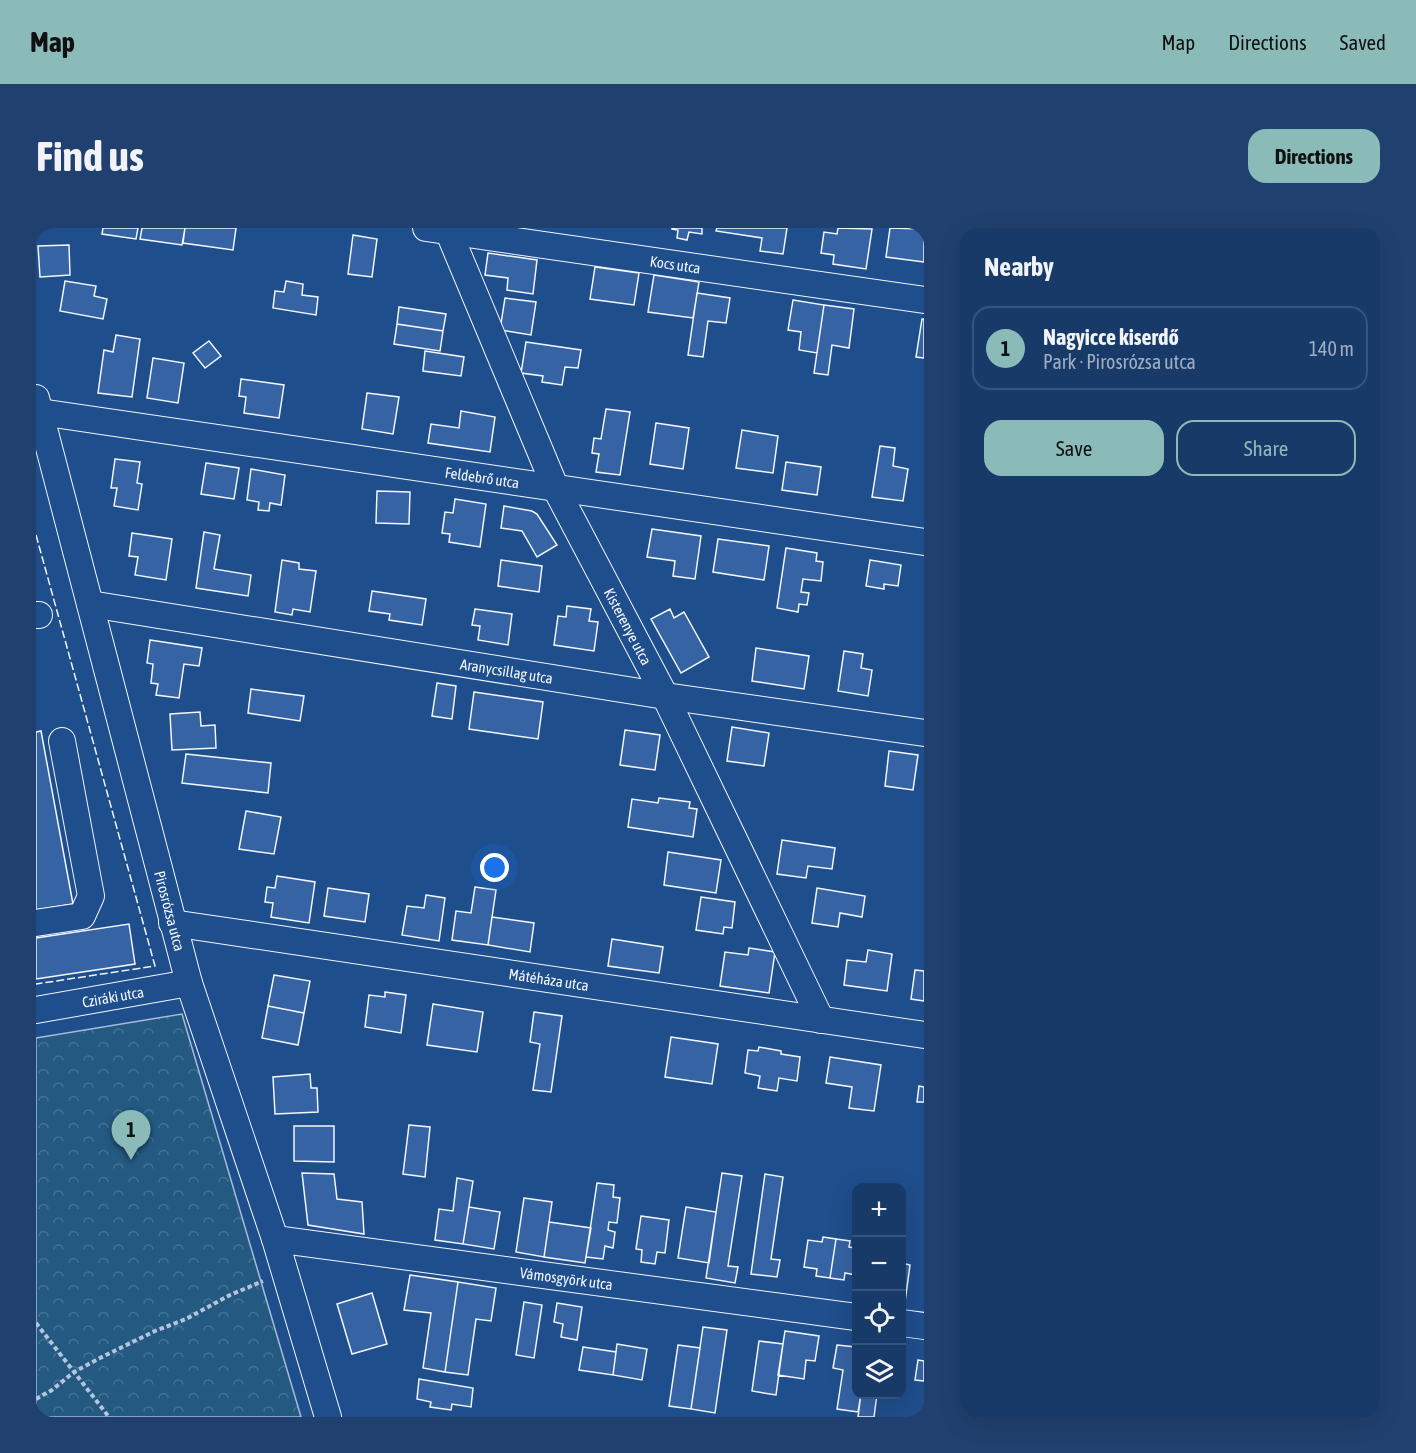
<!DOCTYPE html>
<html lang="en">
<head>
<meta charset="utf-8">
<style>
  :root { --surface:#173a69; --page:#20416f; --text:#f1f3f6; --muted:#9eadc0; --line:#36547d; --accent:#8bbbb9 }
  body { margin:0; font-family:"Asap Condensed",sans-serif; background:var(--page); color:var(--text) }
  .controls { position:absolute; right:18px; bottom:18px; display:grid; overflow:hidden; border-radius:12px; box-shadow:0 6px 24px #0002 }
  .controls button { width:54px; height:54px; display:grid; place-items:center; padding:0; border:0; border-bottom:2px solid var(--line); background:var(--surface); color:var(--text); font:30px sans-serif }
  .you { position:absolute; left:459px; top:640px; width:21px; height:21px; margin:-15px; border:4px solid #fff; border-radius:50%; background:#1a73e8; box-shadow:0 0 0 9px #1a73e833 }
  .badge { display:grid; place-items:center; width:39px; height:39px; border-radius:50%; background:var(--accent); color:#111; font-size:20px; font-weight:700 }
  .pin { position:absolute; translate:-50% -50px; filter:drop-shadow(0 2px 3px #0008) }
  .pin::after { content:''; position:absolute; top:32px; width:21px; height:18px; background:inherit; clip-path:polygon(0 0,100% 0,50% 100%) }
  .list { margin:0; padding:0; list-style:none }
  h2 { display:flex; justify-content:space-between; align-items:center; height:78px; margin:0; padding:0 24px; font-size:26px }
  h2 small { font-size:20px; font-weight:400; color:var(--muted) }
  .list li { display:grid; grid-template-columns:39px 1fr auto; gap:18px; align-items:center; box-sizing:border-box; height:84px; margin:0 12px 12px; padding:0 12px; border:2px solid var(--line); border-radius:18px }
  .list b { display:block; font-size:22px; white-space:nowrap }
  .list p { margin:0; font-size:20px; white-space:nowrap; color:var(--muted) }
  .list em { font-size:20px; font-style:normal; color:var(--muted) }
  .actions { display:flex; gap:12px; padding:18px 24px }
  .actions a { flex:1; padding:14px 0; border:2px solid var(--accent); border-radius:18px; text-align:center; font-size:21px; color:var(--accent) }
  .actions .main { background:var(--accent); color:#111 }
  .icon { flex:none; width:33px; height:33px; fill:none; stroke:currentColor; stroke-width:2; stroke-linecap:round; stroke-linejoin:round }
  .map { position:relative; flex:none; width:888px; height:1189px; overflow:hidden; border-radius:18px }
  header { display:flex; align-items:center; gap:36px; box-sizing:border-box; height:84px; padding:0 30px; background:var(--accent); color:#111 }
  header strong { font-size:28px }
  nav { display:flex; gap:33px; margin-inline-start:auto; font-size:21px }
  .intro { display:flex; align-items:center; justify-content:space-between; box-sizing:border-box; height:144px; padding:0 36px }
  h1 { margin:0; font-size:42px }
  .button { padding:15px 27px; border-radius:18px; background:var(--accent); color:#111; font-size:21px; font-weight:700 }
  main { display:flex; gap:36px; padding:0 36px }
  aside { flex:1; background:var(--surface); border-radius:18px; box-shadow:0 6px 24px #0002 }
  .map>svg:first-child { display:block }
  .forest { fill:url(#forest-crowns); stroke:#a8bbd7; stroke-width:1.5 }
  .building { fill:#3563a3; stroke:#f2f6ff; stroke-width:1.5 }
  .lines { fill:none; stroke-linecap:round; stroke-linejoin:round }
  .minor-casing { stroke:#f2f6ff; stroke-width:28 }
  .path { stroke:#b3c4dc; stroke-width:4; stroke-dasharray:4.5 3; stroke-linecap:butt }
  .minor { stroke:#1f4e8c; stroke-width:26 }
  .fence { stroke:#f2f6ff; stroke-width:1.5; stroke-dasharray:8 3; stroke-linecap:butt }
  .labels { text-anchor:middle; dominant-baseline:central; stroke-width:4.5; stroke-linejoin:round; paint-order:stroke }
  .street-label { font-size:15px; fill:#f2f6ff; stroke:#1f4e8c }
</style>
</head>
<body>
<header>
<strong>Map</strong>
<nav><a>Map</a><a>Directions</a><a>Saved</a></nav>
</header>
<div class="intro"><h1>Find us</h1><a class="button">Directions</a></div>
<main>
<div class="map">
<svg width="888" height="1189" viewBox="0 0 888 1189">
  <defs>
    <pattern id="forest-crowns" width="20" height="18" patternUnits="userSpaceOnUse" patternTransform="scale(1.5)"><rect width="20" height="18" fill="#245a82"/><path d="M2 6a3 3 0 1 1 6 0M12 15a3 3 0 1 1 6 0" fill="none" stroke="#447295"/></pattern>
  </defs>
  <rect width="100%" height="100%" fill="#1f4e8c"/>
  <path class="forest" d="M146 786 265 1189H0V810Z"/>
  <path class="building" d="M67 0H102L100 11 66 6Z
    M106 0H149L146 17 104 11Z
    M149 0H200L197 22 147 15Z
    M636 0H666V6L653 4 651 12 641 10 642 2 636 1Z
    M681 0H751L747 26 724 23 726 10 680 3Z
    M802 0 836 1 830 41 797 36 798 27 785 25 788 4 801 6Z
    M854 0 886 1 888 0V34L850 29Z
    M317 7 341 11 336 49 312 46Z
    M33 17 34 47 4 49 2 18Z
    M452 25 501 32 497 66 471 62 472 50 449 47Z
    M559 39 603 45 598 77 554 71Z
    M618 47 663 54 657 90 612 84Z
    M29 53 60 58 58 68 71 71 67 91 24 83Z
    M250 53 267 56 266 67 282 69 280 87 237 80 239 63 248 64Z
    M661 65 694 70 690 95 672 93 667 129 652 127Z
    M469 70 500 74 495 107 464 102Z
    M757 72 788 77 781 125 763 122 765 104 752 102Z
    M788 77 818 81 813 120 796 117 792 147 778 145Z
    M363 79 410 86 407 103 361 96Z
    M886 91H888V130L880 129Z
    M361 96 407 103 404 123 358 116Z
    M80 107 104 111 96 169 62 165 68 122 77 124Z
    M173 113 185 128 169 140 157 125Z
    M490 114 545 122 542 140 529 139 526 157 506 154 507 148 485 145Z
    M389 123 428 129 425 148 387 143Z
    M117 130 148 135 142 175 111 170Z
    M205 151 248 157 243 190 208 185 210 169 203 168Z
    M331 165 363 169 357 206 326 201Z
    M570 181 594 184 584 247 560 244 563 226 556 225 558 210 565 211Z
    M425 183 459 189 454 224 392 215 395 196 423 200Z
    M620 195 653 200 647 241 614 236Z
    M706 202 742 208 737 245 700 240Z
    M844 218 859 220 857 238 872 241 867 273 836 269Z
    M79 231 104 234 101 255 106 256 102 282 78 278 81 260H75Z
    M750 234 785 239 781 267 746 262Z
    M170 235 203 240 198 271 165 266Z
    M215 241 249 247 245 277 234 275 233 283 222 282 223 274 211 272Z
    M341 263 374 264 373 296 340 295Z
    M419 271 450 276 444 319 413 314 414 306 406 305 409 284 417 285Z
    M468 278 496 283 501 286 521 317 501 329 486 303 465 300Z
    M616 301 665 308 659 351 637 348 639 333 611 329Z
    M168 304 184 307 178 341 215 347 212 368 160 360Z
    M96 305 136 311 130 352 99 347 102 329 93 328Z
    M682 311 733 318 728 352 677 344Z
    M750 320 781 325 780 333 787 334 785 353 767 351 765 364 773 365 771 377 763 376 762 384 741 380Z
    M246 332 263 335V341L280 343 274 384 257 381 256 387 239 384Z
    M465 332 506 338 503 364 462 358Z
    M834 332 865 337 862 358 848 356V361L830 358Z
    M336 363 390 371 386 397 353 392 354 386 333 383Z
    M531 378 555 381 553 393 562 394 558 423 518 417 522 388 530 389Z
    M439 381 476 386 472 417 442 412 444 398 436 397Z
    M634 381 638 390 648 384 673 429 645 445 615 391Z
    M114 412 166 420 163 438 148 436 143 470 120 467 122 456 115 455 117 436 111 435Z
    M720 420 773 428 768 461 716 453Z
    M808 423 827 426 825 440 836 442 832 468 802 463Z
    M401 455 420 458 416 491 396 488Z
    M215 461 268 468 264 493 212 485Z
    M438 464 507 474 502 511 433 501Z
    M164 484 165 498 179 497 180 520 136 522 134 486Z
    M696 499 733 505 728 538 691 533Z
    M589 502 624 507 619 542 584 537Z
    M5 503 37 676 0 682V504Z
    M853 523 882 527 877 562 849 558Z
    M150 526 235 535 232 565 146 555Z
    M623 570 654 574 653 580 661 581 657 609 592 599 596 571 622 575Z
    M210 583 245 589 238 626 203 621Z
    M746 612 799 620 796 641 772 638 770 650 741 646Z
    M632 624 685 632 680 665 628 657Z
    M241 648 279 654 273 695 235 689 237 675 229 674 231 659 239 660Z
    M439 659 460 662 452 717 416 712 420 683 435 685Z
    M292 660 333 666 329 694 288 688Z
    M781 660 829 668 826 689 804 685 802 699 776 695Z
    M390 667 409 670 403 713 366 707 371 678 388 680Z
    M665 669 699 674 696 700 688 699 687 706 660 702Z
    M456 689 498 695 494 724 452 717Z
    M93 696 99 736 0 751V710Z
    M576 711 627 719 623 745 572 738Z
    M713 720 739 724 733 765 684 758 689 724 712 727Z
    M832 722 856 726 851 763 808 757 811 732 830 734Z
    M879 742 888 743V773L875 771Z
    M238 747 274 753 268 785 232 778Z
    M349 764 370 767 365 805 329 799 333 767 349 769Z
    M397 776 447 784 441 824 391 817Z
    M232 778 268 785 262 817 226 810Z
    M498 784 526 788 515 864 497 862 504 816 494 814Z
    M635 809 682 816 676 856 629 849Z
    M723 819 745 823V826L764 829 761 853 743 850 741 863 722 860 724 848 709 845 712 822 722 823Z
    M794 829 845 837 838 883 813 880 816 859 790 855Z
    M274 846 275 860H281L282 884 239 886 237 849Z
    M883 858 888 859V874H881Z
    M373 897 394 899 389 949 367 946Z
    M258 898H298V934L258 933Z
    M266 945 298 946 301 971 326 974 328 1006 272 997Z
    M686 945 706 948 692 1038 702 1039 699 1055 670 1050Z
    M729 946 747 949 735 1031 744 1032 741 1049 715 1046Z
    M421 950 437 953 427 1016 399 1012 403 981 417 983Z
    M561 955 578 957 577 969 584 970 581 995 573 994 572 1002 579 1004 577 1020 569 1018 567 1031 550 1029Z
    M488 970 516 974 508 1029 480 1024Z
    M433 979 464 984 458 1021 427 1016Z
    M650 979 680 984 673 1035 642 1030Z
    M605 988 633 992 629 1025 621 1024 619 1036 605 1034 606 1022 600 1021Z
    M513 994 555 1000 549 1035 508 1029Z
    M787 1009 800 1011 794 1050 780 1048 781 1041 768 1039 772 1012 786 1014Z
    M800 1011 814 1013 813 1019 820 1020V1047L809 1045 808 1052 794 1050Z
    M866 1035 874 1037 869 1074 866 1073Z
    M374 1047 422 1054 409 1144 387 1140 395 1085 368 1082Z
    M422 1054 460 1060 455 1093 440 1091 432 1147 409 1144Z
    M336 1065 351 1116 316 1126 301 1076Z
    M488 1074 506 1077 498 1130 480 1127Z
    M521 1075 546 1079 541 1112 525 1109 527 1096 518 1094Z
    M667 1099 691 1102 679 1185 655 1181Z
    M749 1103 783 1108 779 1133 770 1132 768 1151 742 1147Z
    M723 1113 747 1116 740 1167 716 1163Z
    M581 1116 611 1121 606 1152 577 1147Z
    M642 1117 664 1120 655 1181 633 1178Z
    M801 1117 820 1119V1166H825L822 1184 801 1181 807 1142 797 1140Z
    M547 1119 580 1124 577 1147 543 1142Z
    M882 1132 888 1133V1153L879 1152Z
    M383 1151 437 1160 435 1179 416 1176 415 1182 394 1179 395 1174 381 1171Z
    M825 1166H841L838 1189H822Z"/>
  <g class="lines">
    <g class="minor-casing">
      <g id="minor">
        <path id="s1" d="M390 0 888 72"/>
        <path id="s2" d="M411 0 520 261 629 468 785 792"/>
        <path id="s3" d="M0 170 153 755 239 1011 292 1189"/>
        <path id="s4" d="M4 184 888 314"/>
        <path id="s5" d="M54 376 629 468 888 505"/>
        <path d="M0 387H3"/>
        <path d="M0 695 46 688 55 668 26 513"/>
        <path id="s6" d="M136 695 888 807"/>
        <path id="s7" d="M0 782 153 755"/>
        <path id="s8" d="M239 1011 820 1089"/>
        <path d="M866 1095 888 1098"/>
      </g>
    </g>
    <path class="path" d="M0 1095 73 1189
      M0 1171 16 1162 38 1144 64 1130 119 1103 150 1091 194 1067 227 1053"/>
    <use href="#minor" class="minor"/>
    <path class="fence" d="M0 307 119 738 0 756"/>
  </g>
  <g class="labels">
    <g class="street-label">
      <text stroke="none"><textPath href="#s1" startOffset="252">Kocs utca</textPath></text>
      <text stroke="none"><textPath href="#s4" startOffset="447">Feldebrő utca</textPath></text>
      <text stroke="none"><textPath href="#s2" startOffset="438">Kisterenye utca</textPath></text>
      <text stroke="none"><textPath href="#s5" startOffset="422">Aranycsillag utca</textPath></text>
      <text stroke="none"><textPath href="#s3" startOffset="530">Pirosrózsa utca</textPath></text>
      <text stroke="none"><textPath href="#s6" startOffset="381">Mátéháza utca</textPath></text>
      <text stroke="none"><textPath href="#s7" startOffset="78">Cziráki utca</textPath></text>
      <text stroke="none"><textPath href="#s8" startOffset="294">Vámosgyörk utca</textPath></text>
    </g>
  </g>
</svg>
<div class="controls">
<button>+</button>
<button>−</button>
<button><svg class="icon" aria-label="locate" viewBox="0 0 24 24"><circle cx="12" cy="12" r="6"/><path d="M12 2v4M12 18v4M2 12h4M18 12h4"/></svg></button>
<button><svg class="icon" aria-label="layers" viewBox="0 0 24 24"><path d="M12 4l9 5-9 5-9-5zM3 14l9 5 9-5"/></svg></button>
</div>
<div class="you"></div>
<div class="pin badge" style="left:95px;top:932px">1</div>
</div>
<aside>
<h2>Nearby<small></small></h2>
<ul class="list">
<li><span class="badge">1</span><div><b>Nagyicce kiserdő</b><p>Park · Pirosrózsa utca</p></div><em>140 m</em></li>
</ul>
<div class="actions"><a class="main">Save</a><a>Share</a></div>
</aside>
</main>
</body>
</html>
